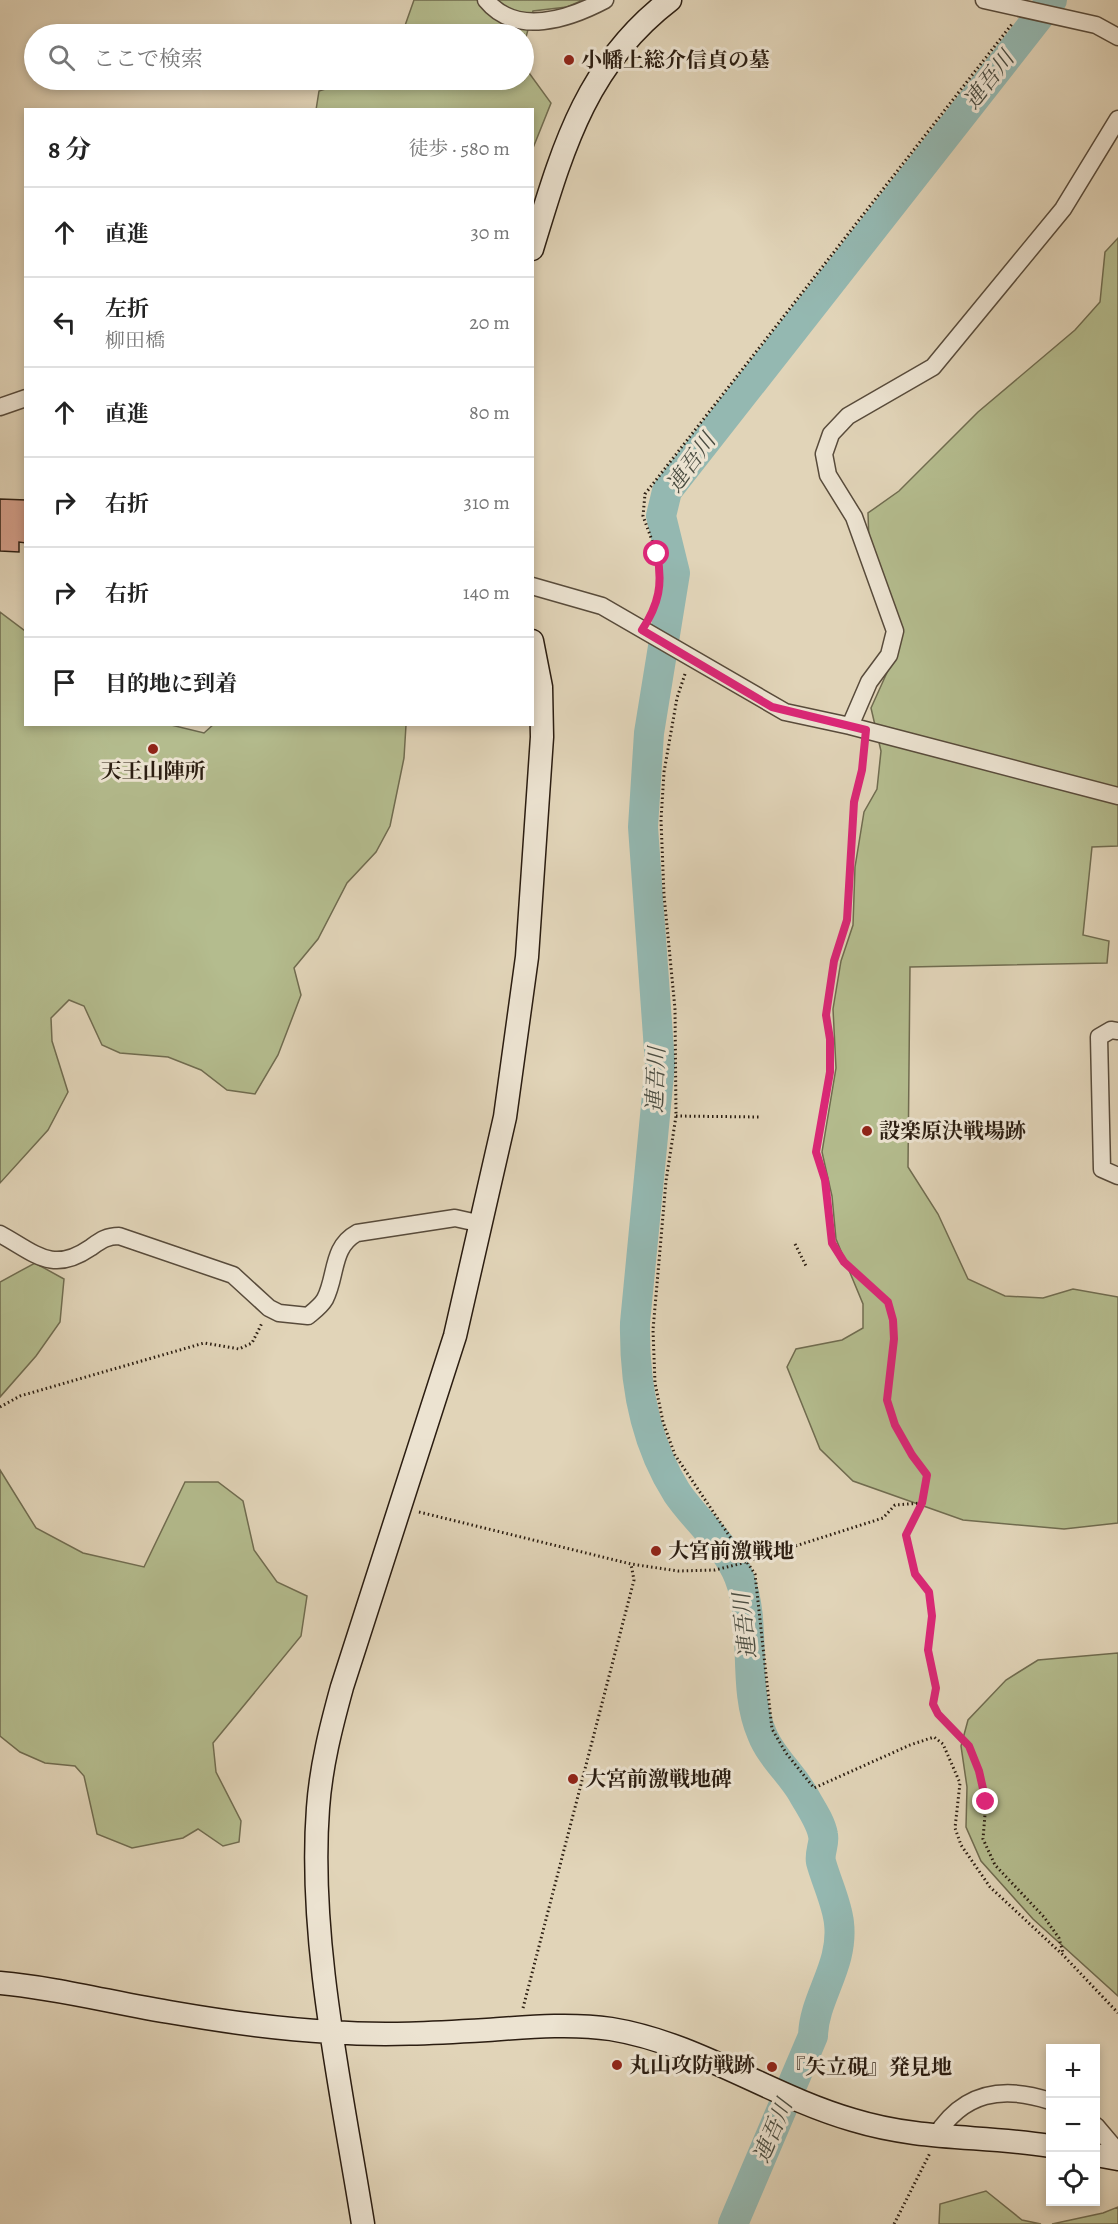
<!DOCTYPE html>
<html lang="ja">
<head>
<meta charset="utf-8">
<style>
  :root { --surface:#fff; --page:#f2f2f2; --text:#222; --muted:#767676; --line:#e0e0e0 }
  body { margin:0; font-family:Alegreya,"Noto Serif JP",serif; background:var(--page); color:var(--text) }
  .controls { position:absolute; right:18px; bottom:18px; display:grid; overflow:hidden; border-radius:0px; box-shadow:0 3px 9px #0003 }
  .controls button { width:54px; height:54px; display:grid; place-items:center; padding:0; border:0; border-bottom:2px solid var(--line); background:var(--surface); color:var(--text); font:30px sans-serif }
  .stop { position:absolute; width:18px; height:18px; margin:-14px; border:4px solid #db2777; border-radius:50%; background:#fff }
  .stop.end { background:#db2777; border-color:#fff; box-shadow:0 2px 6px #0008 }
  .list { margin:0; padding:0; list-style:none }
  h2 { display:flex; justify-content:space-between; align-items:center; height:78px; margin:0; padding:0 24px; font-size:26px }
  h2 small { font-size:20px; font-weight:400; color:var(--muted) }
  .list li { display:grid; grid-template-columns:39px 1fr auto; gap:18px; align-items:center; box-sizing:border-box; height:90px; padding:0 24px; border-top:2px solid var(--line) }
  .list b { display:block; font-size:22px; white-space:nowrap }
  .list p { margin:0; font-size:20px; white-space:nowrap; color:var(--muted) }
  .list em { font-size:20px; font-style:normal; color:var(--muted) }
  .icon { flex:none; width:33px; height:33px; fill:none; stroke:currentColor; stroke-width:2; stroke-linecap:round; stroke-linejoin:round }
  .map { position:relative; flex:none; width:1118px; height:2224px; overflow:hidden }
  .search { position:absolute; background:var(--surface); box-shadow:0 3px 9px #0003; left:24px; top:24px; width:510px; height:66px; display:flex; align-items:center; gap:15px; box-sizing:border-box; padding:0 21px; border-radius:33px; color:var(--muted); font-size:22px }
  .panel { position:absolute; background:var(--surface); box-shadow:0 3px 9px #0003; left:24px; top:108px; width:510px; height:618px; border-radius:0px }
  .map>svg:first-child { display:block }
  .green { fill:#b4bc8e; stroke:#706c50; stroke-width:1.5 }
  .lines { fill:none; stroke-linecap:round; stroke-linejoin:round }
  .river { stroke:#94b8b1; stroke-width:30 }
  .building { fill:#d5a08c; stroke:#2b1d11; stroke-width:1.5 }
  .street-casing { stroke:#584b3b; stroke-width:19 }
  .secondary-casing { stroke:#2b1d11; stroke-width:25 }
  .path { stroke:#2b1d11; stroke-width:3; stroke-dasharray:1.5 3; stroke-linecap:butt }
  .street { stroke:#ece3d1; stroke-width:16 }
  .secondary { stroke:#ece3d1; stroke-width:22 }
  .route { stroke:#db2777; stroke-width:8 }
  .poi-dot { fill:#8f2418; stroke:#ece3d1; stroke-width:2 }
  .labels { text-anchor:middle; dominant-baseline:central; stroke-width:6; stroke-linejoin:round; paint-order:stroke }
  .poi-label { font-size:21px; font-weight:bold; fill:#2b1d11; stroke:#ece3d1; text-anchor:start }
  .water-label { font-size:22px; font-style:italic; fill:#4a4c41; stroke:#ece3d1 }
</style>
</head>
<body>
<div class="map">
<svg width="1118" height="2224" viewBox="0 0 1118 2224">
  <rect width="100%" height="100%" fill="#e1d4b8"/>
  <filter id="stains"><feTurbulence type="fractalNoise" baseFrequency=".00333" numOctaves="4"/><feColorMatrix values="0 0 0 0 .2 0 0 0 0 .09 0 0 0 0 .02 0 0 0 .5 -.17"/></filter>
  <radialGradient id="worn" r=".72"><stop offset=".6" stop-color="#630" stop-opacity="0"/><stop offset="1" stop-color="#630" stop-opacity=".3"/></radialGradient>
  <path class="green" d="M414 0H583L567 7 533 11 526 37 524 66 551 103 533 148 532 110H316L319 91 354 80H524V34H402Z
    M1118 238V846L1092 847 1083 935 1109 941 1107 963 910 967 908 1167 938 1214 968 1279 1005 1296 1043 1298 1073 1289 1118 1297V1523L1064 1529 963 1520 853 1481 820 1449 787 1367 796 1349 842 1340 863 1328V1304L836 1239 832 1196 822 1152 836 1068 833 1009 841 961 853 925 855 867 864 812 877 789 881 751 871 708 894 657 869 543 868 513 899 491 978 412 1075 330 1100 302 1105 252Z
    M0 612 25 631 26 724H167L204 733 214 724 406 725 404 758 390 826 376 852 347 883 318 939 294 968 301 995 278 1055 255 1094 227 1090 201 1070 168 1057 120 1053 102 1045 84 1006 69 1000 51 1018 52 1041 68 1092 48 1130 0 1183Z
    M35 1263 64 1279 60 1322 36 1356 0 1397V1282Z
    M0 1470 36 1528 83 1553 144 1567 185 1482H218L243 1501 254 1550 277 1582 307 1596 301 1636 213 1743 216 1772 241 1821 239 1842 223 1846 198 1829 183 1838 132 1848 97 1834 84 1776 75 1766 45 1763 20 1752 0 1736Z
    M1118 1653V1996L1033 1919 981 1861 966 1827 967 1787 961 1746 968 1720 1006 1680 1038 1660Z
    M986 2191 1022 2220 1041 2224H939L940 2204Z
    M1118 2207V2224H1052L1103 2213Z"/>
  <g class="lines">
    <path class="river" d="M733 2224 813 2036C814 1997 844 1966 839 1923 837 1903 826 1881 821 1862 819 1853 825 1843 823 1835 821 1822 809 1805 803 1794 791 1773 771 1757 762 1734 741 1686 758 1625 739 1577 726 1544 696 1521 677 1493 644 1441 634 1383 635 1323L660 1064 643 827 649 733 675 573 661 516 667 491 1052 0"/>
  </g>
  <path class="building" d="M0 499 26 500V543L19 542V552L0 551Z"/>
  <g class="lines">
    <g class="street-casing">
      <path id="street" d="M486 0C516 37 569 19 605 0
        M984 0 1096 25 1118 37
        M0 407 26 398
        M532 586 602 606 785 712 850 726 1118 796
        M850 726 869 682 889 655 895 631 854 517 828 475 824 454 831 434 848 416 933 367 1063 209 1118 119
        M1118 1031 1111 1030 1099 1037 1102 1169 1118 1176
        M0 1234C35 1253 52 1274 90 1248 100 1241 106 1236 119 1236L233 1275 269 1308 279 1313 308 1316C314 1311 321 1306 325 1299 337 1276 331 1247 357 1233L455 1218 482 1224
        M1096 2126 1118 2152
        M935 2137C963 2092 1002 2085 1050 2101"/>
    </g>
    <g class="secondary-casing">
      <path id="secondary" d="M532 249C562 151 585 65 670 0
        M0 1983C59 1988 117 2004 175 2013 227 2022 279 2029 331 2032 383 2036 436 2033 487 2030 528 2027 571 2023 611 2029 697 2043 770 2096 853 2120 922 2141 982 2135 1050 2146
        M1096 2155 1118 2159
        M363 2224C342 2092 308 1941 318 1808 321 1766 331 1727 342 1687L455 1336 505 1117 527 957 542 737 541 687 532 641"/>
    </g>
    <path class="path" d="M650 615 662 578 657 554 643 516 645 494 1012 24
      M685 674 677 698 664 772 661 820 664 895 675 1009 676 1116 666 1181 653 1330 655 1383 663 1422 675 1455 755 1574 772 1729 786 1753 814 1788 910 1745 934 1737 943 1744 960 1783 955 1828 961 1845 990 1887 1063 1955 1118 2013
      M863 747 862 770 854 802 847 920 834 961 826 1015 830 1039V1072L816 1152 825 1180 832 1243 844 1262 888 1302 893 1320 894 1339 887 1400 895 1425 927 1475 922 1503 906 1535 915 1574 929 1592 932 1616 928 1650 936 1688 933 1704 938 1714 969 1746 979 1771 986 1802 983 1839 995 1865 1044 1917 1059 1938 1063 1953
      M676 1116 759 1117
      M795 1244 806 1266
      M0 1407 20 1396 204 1343 239 1349 252 1343 262 1323
      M419 1512 631 1564 678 1571 715 1570 739 1564 883 1518 895 1505 922 1503
      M523 2008 634 1580 631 1564
      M894 2224 930 2153"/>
    <use href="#street" class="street"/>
    <use href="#secondary" class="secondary"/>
  </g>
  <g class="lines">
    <path class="route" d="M657 554C663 584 659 604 642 630L772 707 866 730 862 770 854 802 847 920 834 961 826 1015 830 1039V1072L816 1152 825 1180 832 1243 844 1262 888 1302 893 1320 894 1339 887 1400 895 1425 912 1455 927 1475 922 1503 906 1535 915 1574 929 1592 932 1616 928 1650 936 1688 933 1704 938 1714 969 1746 979 1771 986 1802"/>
  </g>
  <g class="poi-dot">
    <circle cx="569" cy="60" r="6"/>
    <circle cx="153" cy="749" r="6"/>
    <circle cx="867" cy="1131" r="6"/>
    <circle cx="656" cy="1551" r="6"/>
    <circle cx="573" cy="1779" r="6"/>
    <circle cx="617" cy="2065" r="6"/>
    <circle cx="772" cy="2067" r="6"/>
  </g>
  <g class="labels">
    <g class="poi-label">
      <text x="581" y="60">小幡上総介信貞の墓</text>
      <text x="153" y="771" text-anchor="middle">天王山陣所</text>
      <text x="879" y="1131">設楽原決戦場跡</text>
      <text x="668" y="1551">大宮前激戦地</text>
      <text x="585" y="1779">大宮前激戦地碑</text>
      <text x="629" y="2065">丸山攻防戦跡</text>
      <text x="784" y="2067">『矢立硯』発見地</text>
    </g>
    <g class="water-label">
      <text transform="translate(989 80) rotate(-52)">連吾川</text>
      <text transform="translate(691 463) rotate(-54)">連吾川</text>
      <text transform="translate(656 1080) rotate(-88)">連吾川</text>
      <text transform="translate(745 1626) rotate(-96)">連吾川</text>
      <text transform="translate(773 2131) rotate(-67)">連吾川</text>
    </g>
  </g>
  <rect width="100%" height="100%" filter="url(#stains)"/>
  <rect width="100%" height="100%" fill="url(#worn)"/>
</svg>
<div class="controls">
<button>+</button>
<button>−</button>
<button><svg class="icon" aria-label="locate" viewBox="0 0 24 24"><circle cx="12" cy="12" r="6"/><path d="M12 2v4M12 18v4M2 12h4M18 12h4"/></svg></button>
</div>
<div class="stop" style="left:657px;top:554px"></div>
<div class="stop end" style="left:986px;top:1802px"></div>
<div class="search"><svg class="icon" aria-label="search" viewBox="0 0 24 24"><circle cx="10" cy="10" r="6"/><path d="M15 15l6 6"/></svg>ここで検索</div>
<section class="panel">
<h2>8 分<small>徒歩 · 580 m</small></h2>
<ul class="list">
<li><svg class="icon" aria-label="ahead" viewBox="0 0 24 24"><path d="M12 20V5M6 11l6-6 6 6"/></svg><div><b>直進</b></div><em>30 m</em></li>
<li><svg class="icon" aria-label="left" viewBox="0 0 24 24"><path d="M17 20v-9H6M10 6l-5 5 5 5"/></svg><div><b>左折</b><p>柳田橋</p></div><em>20 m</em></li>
<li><svg class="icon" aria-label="ahead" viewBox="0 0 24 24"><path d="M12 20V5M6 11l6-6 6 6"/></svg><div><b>直進</b></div><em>80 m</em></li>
<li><svg class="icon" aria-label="right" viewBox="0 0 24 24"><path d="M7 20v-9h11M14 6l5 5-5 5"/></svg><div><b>右折</b></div><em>310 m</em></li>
<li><svg class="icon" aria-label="right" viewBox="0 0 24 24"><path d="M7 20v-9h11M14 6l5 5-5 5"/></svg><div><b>右折</b></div><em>140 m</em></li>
<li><svg class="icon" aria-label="arrive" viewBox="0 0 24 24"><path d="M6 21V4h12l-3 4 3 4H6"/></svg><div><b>目的地に到着</b></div></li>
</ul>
</section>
</div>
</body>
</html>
